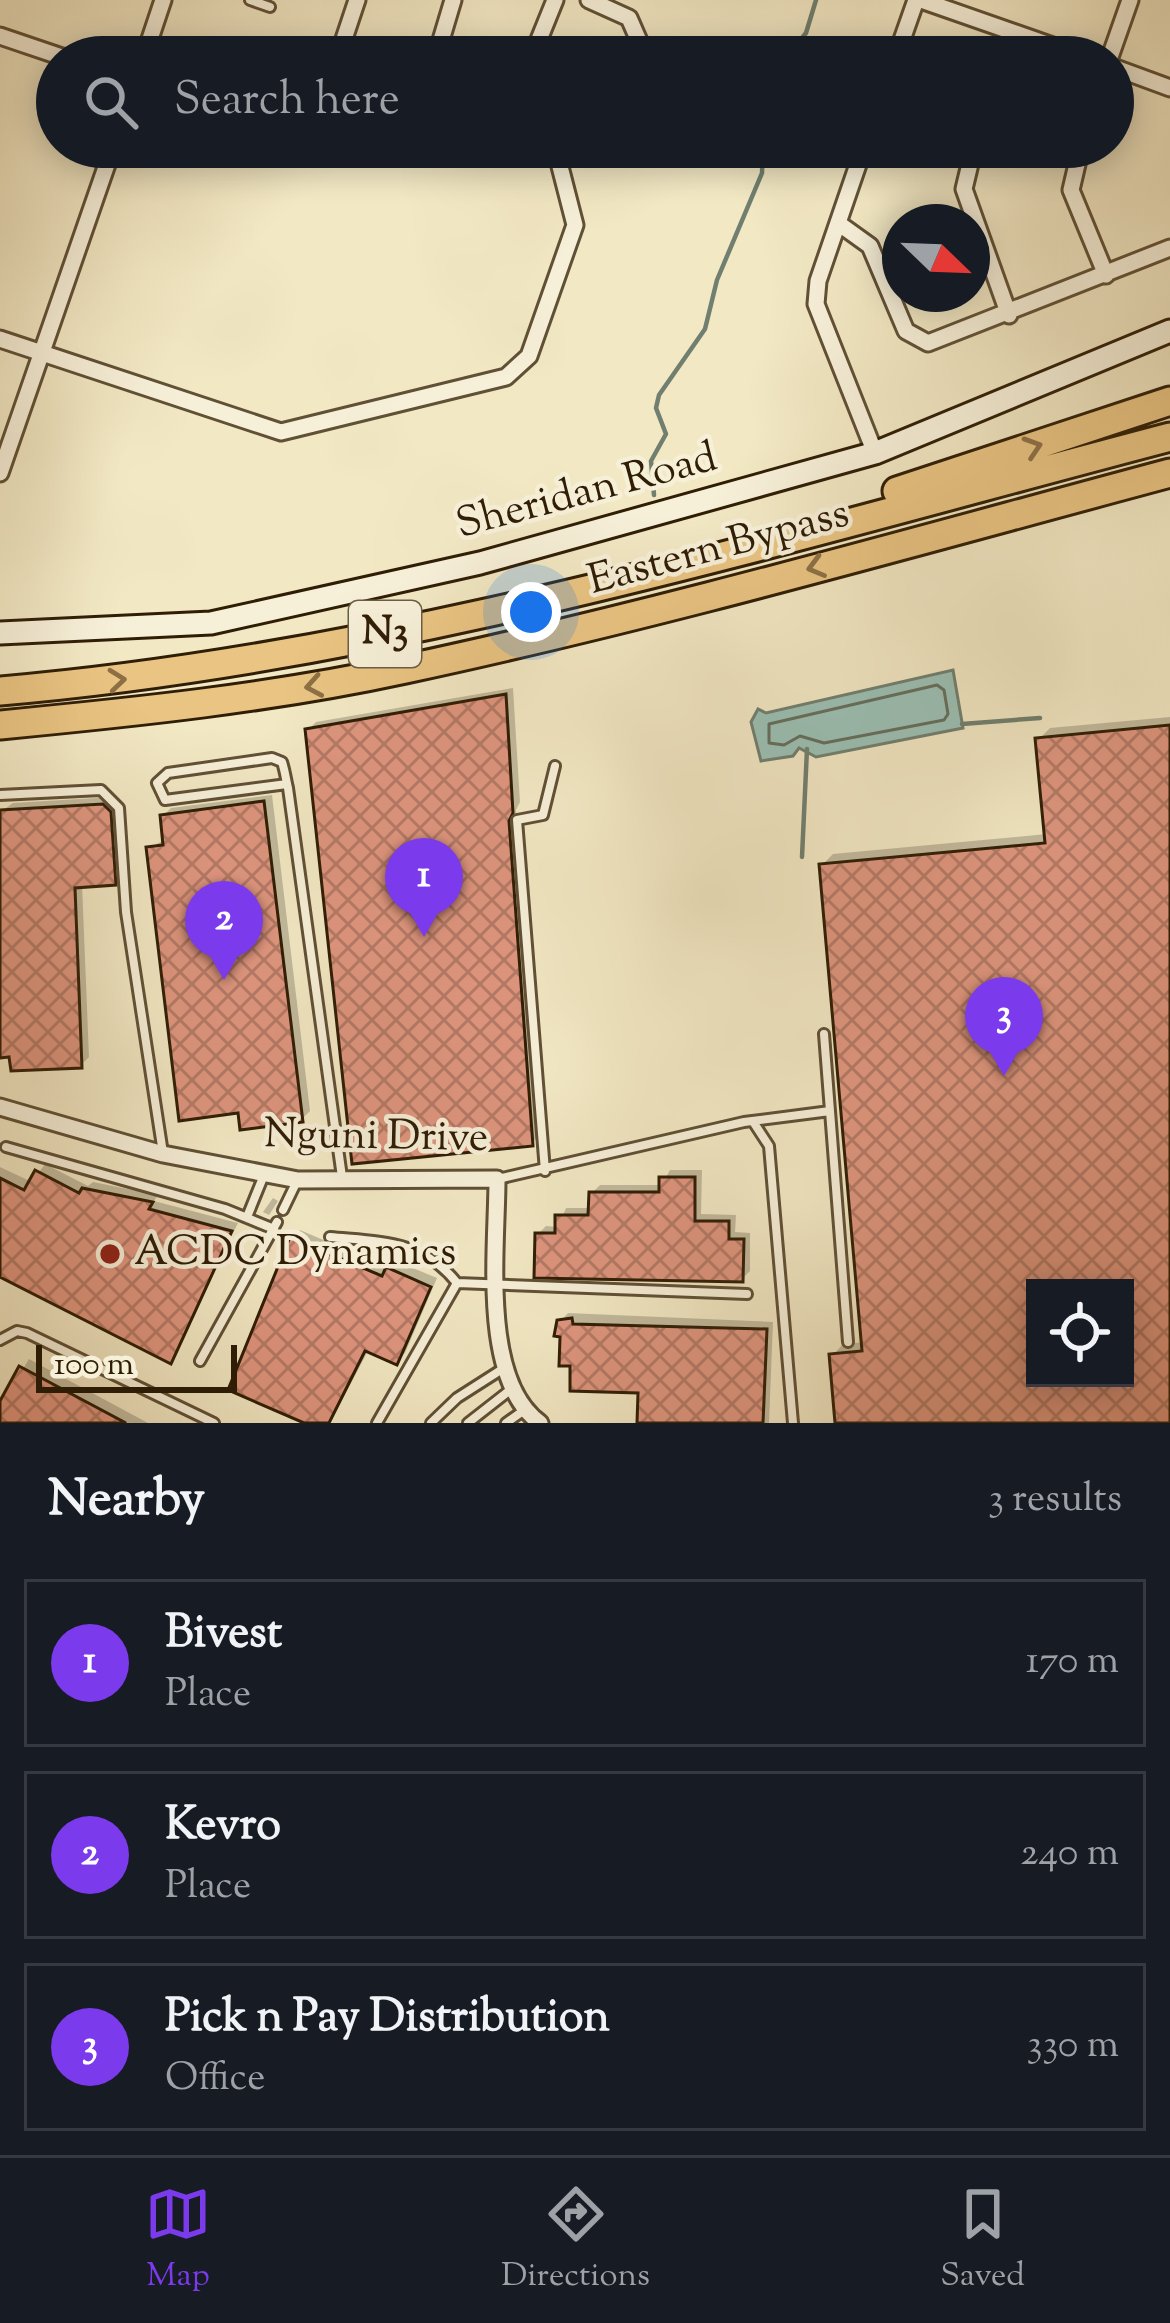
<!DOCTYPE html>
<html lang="en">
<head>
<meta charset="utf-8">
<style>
  :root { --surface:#171b24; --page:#20242c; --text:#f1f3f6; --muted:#9ea1a6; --line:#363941; --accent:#7c3aed }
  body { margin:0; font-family:"Sorts Mill Goudy",serif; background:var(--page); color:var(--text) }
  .controls { position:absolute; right:36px; bottom:36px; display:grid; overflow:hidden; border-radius:0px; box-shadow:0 6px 30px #0003 }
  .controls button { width:108px; height:108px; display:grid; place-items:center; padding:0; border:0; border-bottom:3px solid var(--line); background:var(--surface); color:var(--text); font:60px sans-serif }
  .compass { position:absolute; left:882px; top:204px; width:108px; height:108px; border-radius:50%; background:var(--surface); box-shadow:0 6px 30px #0003; rotate:113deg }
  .scale { position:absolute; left:36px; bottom:30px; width:201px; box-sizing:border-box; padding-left:12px; border:6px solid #2f1d05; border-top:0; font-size:33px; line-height:42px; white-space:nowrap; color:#2f1d05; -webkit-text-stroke:9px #f7f0d9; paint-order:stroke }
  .you { position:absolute; left:531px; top:612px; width:42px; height:42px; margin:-30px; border:9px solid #fff; border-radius:50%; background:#1a73e8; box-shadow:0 0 0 18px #1a73e833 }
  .badge { display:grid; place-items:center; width:78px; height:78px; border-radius:50%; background:var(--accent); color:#fff; font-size:39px; font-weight:700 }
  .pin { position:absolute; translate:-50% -99px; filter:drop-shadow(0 3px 6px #0008) }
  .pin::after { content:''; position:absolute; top:63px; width:42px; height:36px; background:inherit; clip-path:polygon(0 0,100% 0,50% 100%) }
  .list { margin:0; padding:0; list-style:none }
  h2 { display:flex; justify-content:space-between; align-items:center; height:156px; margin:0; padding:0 48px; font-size:51px }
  h2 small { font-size:39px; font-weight:400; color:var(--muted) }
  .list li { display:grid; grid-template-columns:78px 1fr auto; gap:36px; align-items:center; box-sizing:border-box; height:168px; margin:0 24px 24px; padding:0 24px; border:3px solid var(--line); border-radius:0px }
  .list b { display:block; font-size:45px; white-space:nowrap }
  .list p { margin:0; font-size:39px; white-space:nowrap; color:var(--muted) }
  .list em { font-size:39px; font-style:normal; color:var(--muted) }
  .icon { flex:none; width:66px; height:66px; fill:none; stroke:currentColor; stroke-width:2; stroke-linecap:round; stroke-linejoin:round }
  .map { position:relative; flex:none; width:1170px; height:1423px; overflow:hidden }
  .search { position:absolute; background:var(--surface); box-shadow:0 6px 30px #0003; left:36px; right:36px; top:36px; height:132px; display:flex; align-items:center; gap:30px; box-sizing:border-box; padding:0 42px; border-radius:66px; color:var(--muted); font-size:45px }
  .sheet { height:732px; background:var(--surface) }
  nav { display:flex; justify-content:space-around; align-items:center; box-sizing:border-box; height:168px; border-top:3px solid var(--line); background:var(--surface); font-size:33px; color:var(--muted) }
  nav a { display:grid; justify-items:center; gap:6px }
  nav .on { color:var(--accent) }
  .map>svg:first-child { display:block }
  .water { fill:#9bc0b5; stroke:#707f6f; stroke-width:3 }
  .shadow { fill:#0003; fill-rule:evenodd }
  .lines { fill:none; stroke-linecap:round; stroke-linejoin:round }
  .shore { stroke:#656e5d; stroke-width:3 }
  .stream { stroke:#707f6f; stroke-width:4.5 }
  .building { fill:url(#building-cross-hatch); stroke:#2f1d05; stroke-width:3; fill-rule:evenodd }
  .lane-casing { stroke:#605035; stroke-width:14 }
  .street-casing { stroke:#605035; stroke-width:21 }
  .secondary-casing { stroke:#2f1d05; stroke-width:27 }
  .highway-casing { stroke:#2f1d05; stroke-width:33 }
  .lane { stroke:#f7f0d9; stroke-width:8 }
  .street { stroke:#f7f0d9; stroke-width:15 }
  .secondary { stroke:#f7f0d9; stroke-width:21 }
  .highway { stroke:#e9c482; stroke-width:27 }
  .oneway { stroke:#8c7044 }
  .poi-dot { fill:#8f2418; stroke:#f7f0d9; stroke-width:4.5 }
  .labels { text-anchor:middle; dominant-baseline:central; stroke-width:9; stroke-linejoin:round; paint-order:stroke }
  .shield { fill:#f7f0d9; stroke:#6b5c45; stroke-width:3 }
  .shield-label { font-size:39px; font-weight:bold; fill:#2f1d05 }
  .street-label { font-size:42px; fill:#2f1d05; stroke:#f7f0d9 }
  .poi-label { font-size:42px; fill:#2f1d05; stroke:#f7f0d9; text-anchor:start }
</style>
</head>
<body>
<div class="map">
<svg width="1170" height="1423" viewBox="0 0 1170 1423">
  <defs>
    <pattern id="building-cross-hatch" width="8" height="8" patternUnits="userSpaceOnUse" patternTransform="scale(3)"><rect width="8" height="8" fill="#de957e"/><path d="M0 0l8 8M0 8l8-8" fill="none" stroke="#b47965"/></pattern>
  </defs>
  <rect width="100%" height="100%" fill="#f2e8c4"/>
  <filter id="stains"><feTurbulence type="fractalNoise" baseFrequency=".00167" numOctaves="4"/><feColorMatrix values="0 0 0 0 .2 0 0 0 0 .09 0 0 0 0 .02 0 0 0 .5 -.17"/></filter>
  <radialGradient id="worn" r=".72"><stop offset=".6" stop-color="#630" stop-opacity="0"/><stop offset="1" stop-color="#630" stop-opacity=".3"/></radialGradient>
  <path class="water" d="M953 670 963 728 816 757 799 748 793 756 761 761 751 722 758 709 766 713Z"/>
  <path class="shadow" d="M513 688 520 802 516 810 540 1135 532 1143 308 730 316 722Z
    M1170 717V1423H838L832 1356 843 1344 865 1342 822 865 833 854 1047 834 1039 739 1050 728ZM1035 1288H1125V1378H1035Z
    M272 795 310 1111 302 1119 240 1110 149 848 166 839 163 816 171 808Z
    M112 797 118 803 123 874 115 882 82 884 89 1057 81 1065 0 1055V812L13 803Z
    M45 1164 88 1186 93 1182 158 1195 154 1201 238 1223 170 1360 0 1273V1167L32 1182Z
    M670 1170H702L701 1214 736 1215 735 1232 750 1233V1271L742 1279 538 1234 546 1226 558 1227 566 1208H591L592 1193 600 1185H662Z
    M273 1198 278 1201 269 1215 263 1212Z
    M300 1230 389 1268 396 1261 437 1278 405 1353 397 1361 369 1349 330 1423H312L232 1389Z
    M568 1313 773 1322 769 1423H640L641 1390 573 1363 560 1322Z
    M29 1359 148 1423H0V1407Z"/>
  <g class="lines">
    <path class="shore" d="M937 685 944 690 948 714 944 720 824 743 800 736 784 745 769 743V724Z"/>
    <path class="stream" d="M787 57 806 33 816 0
      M654 495 651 461 666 434 656 408 659 395 705 329 717 280 762 173 763 147
      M962 724 1040 718
      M802 857 807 749"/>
  </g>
  <path class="building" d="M506 694 513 813 509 821 533 1146 352 1164 305 729Z
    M1170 725V1423H835L829 1354 862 1351 819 864 1045 843 1035 738ZM1035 1288H1125V1378H1035Z
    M264 801 303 1122 240 1130 238 1113 179 1121 146 847 163 845 160 815Z
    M103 804 111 812 116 885 75 888 82 1068 11 1071 9 1057 0 1058V810Z
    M35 1170 79 1193 82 1188 153 1202 149 1209 232 1231 171 1364 0 1277V1178L24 1190Z
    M659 1177H695V1221H729V1239H744L743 1282 534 1278 535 1233H555V1215H588L589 1192H659Z
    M290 1237 382 1276 386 1267 431 1287 397 1365 365 1351 329 1423H304L228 1390Z
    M572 1318 573 1324 767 1329 763 1423H637L638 1393 570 1391V1366H559L560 1337 554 1336 557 1320Z
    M19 1366 126 1423H0V1401Z"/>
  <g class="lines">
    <g class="lane-casing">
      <path id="lane" d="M250 0 270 7
        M287 784 165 800 157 783 168 773 272 758 282 762C285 771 286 780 288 788L342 1177
        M0 795 101 790 119 808 126 912 163 1153
        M824 1034 848 1342
        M754 1123 769 1146 793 1423
        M6 1147 225 1209 274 1229
        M545 1171 517 820 543 815 555 766
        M498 1179 744 1122 830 1111
        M283 1210 297 1181
        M247 1217 264 1175
        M330 1237C381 1242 423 1240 457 1283
        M0 1340 17 1331 27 1333 214 1423
        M200 1361 277 1222
        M377 1423 457 1283 747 1294
        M431 1423 457 1398 504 1368
        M468 1423 509 1391
        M506 1423 523 1411"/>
    </g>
    <g class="street-casing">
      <path id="street" d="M589 0 629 18 646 57
        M921 0 1084 57
        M0 36 62 57
        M144 57 163 0
        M338 57 357 0
        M436 57 453 0
        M532 57 555 0
        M896 57 916 0
        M1008 57 1017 34
        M1110 57 1130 0
        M1113 67 1170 88
        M864 147 818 281 816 304 875 453
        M974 147 964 189 1009 315
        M1081 147 1071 190 1106 275
        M562 159 589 147
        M838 223 870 246 906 331 928 343 1170 248
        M0 339 281 432 506 377 529 356 575 225 555 147
        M0 473 113 147
        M0 1107 163 1154 298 1180 497 1179C497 1248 480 1380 540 1423"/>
    </g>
    <g class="secondary-casing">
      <path id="secondary" d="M0 633 211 623 480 563 875 453 1170 331"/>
    </g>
    <g class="highway-casing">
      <path id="highway" d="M897 491 1170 401
        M0 691C397 657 785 538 1170 437
        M0 725C135 712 271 698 405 669 662 614 916 541 1170 473"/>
    </g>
    <use href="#lane" class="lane"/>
    <use href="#street" class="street"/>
    <use href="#secondary" class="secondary"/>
    <use href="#highway" class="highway"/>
  </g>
  <defs><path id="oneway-chevron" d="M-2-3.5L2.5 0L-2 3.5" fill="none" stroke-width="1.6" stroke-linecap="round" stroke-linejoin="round" transform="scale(3)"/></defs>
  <g class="oneway">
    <use href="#oneway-chevron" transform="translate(1033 447) rotate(-18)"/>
    <use href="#oneway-chevron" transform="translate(816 567) rotate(165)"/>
    <use href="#oneway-chevron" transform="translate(117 680) rotate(-6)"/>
    <use href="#oneway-chevron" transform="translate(314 686) rotate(170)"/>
  </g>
  <circle class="poi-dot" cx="110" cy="1254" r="12"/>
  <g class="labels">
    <rect class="shield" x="349" y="601" width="72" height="66" rx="9"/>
    <g class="shield-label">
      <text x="385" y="634">N3</text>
    </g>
    <g class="street-label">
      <text transform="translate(587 493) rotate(-15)">Sheridan Road</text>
      <text transform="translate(719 549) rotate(-15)">Eastern Bypass</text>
      <text transform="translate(376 1138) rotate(1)">Nguni Drive</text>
    </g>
    <g class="poi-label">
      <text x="134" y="1254">ACDC Dynamics</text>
    </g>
  </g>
  <rect width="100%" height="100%" filter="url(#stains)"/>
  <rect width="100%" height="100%" fill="url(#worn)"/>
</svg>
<div class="controls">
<button><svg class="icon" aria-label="locate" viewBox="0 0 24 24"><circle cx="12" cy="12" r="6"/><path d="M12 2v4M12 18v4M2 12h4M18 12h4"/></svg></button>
</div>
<svg class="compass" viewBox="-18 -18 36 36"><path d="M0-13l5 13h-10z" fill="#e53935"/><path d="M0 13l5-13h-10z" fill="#9ea1a6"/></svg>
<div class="scale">100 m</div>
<div class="you"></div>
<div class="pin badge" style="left:424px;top:937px">1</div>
<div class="pin badge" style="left:224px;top:980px">2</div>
<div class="pin badge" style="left:1004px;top:1076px">3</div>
<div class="search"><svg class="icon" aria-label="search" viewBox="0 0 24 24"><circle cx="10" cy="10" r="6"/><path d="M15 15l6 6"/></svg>Search here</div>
</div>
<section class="sheet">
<h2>Nearby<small>3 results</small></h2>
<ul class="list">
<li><span class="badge">1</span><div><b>Bivest</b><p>Place</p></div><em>170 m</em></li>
<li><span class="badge">2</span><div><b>Kevro</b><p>Place</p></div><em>240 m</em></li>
<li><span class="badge">3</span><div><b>Pick n Pay Distribution</b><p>Office</p></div><em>330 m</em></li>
</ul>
</section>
<nav>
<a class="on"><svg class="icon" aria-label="map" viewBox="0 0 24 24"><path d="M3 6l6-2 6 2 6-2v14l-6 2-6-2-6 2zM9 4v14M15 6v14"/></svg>Map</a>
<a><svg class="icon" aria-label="directions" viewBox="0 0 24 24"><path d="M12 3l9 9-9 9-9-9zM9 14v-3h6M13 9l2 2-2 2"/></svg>Directions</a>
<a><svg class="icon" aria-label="saved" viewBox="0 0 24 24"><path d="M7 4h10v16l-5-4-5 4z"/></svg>Saved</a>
</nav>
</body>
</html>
